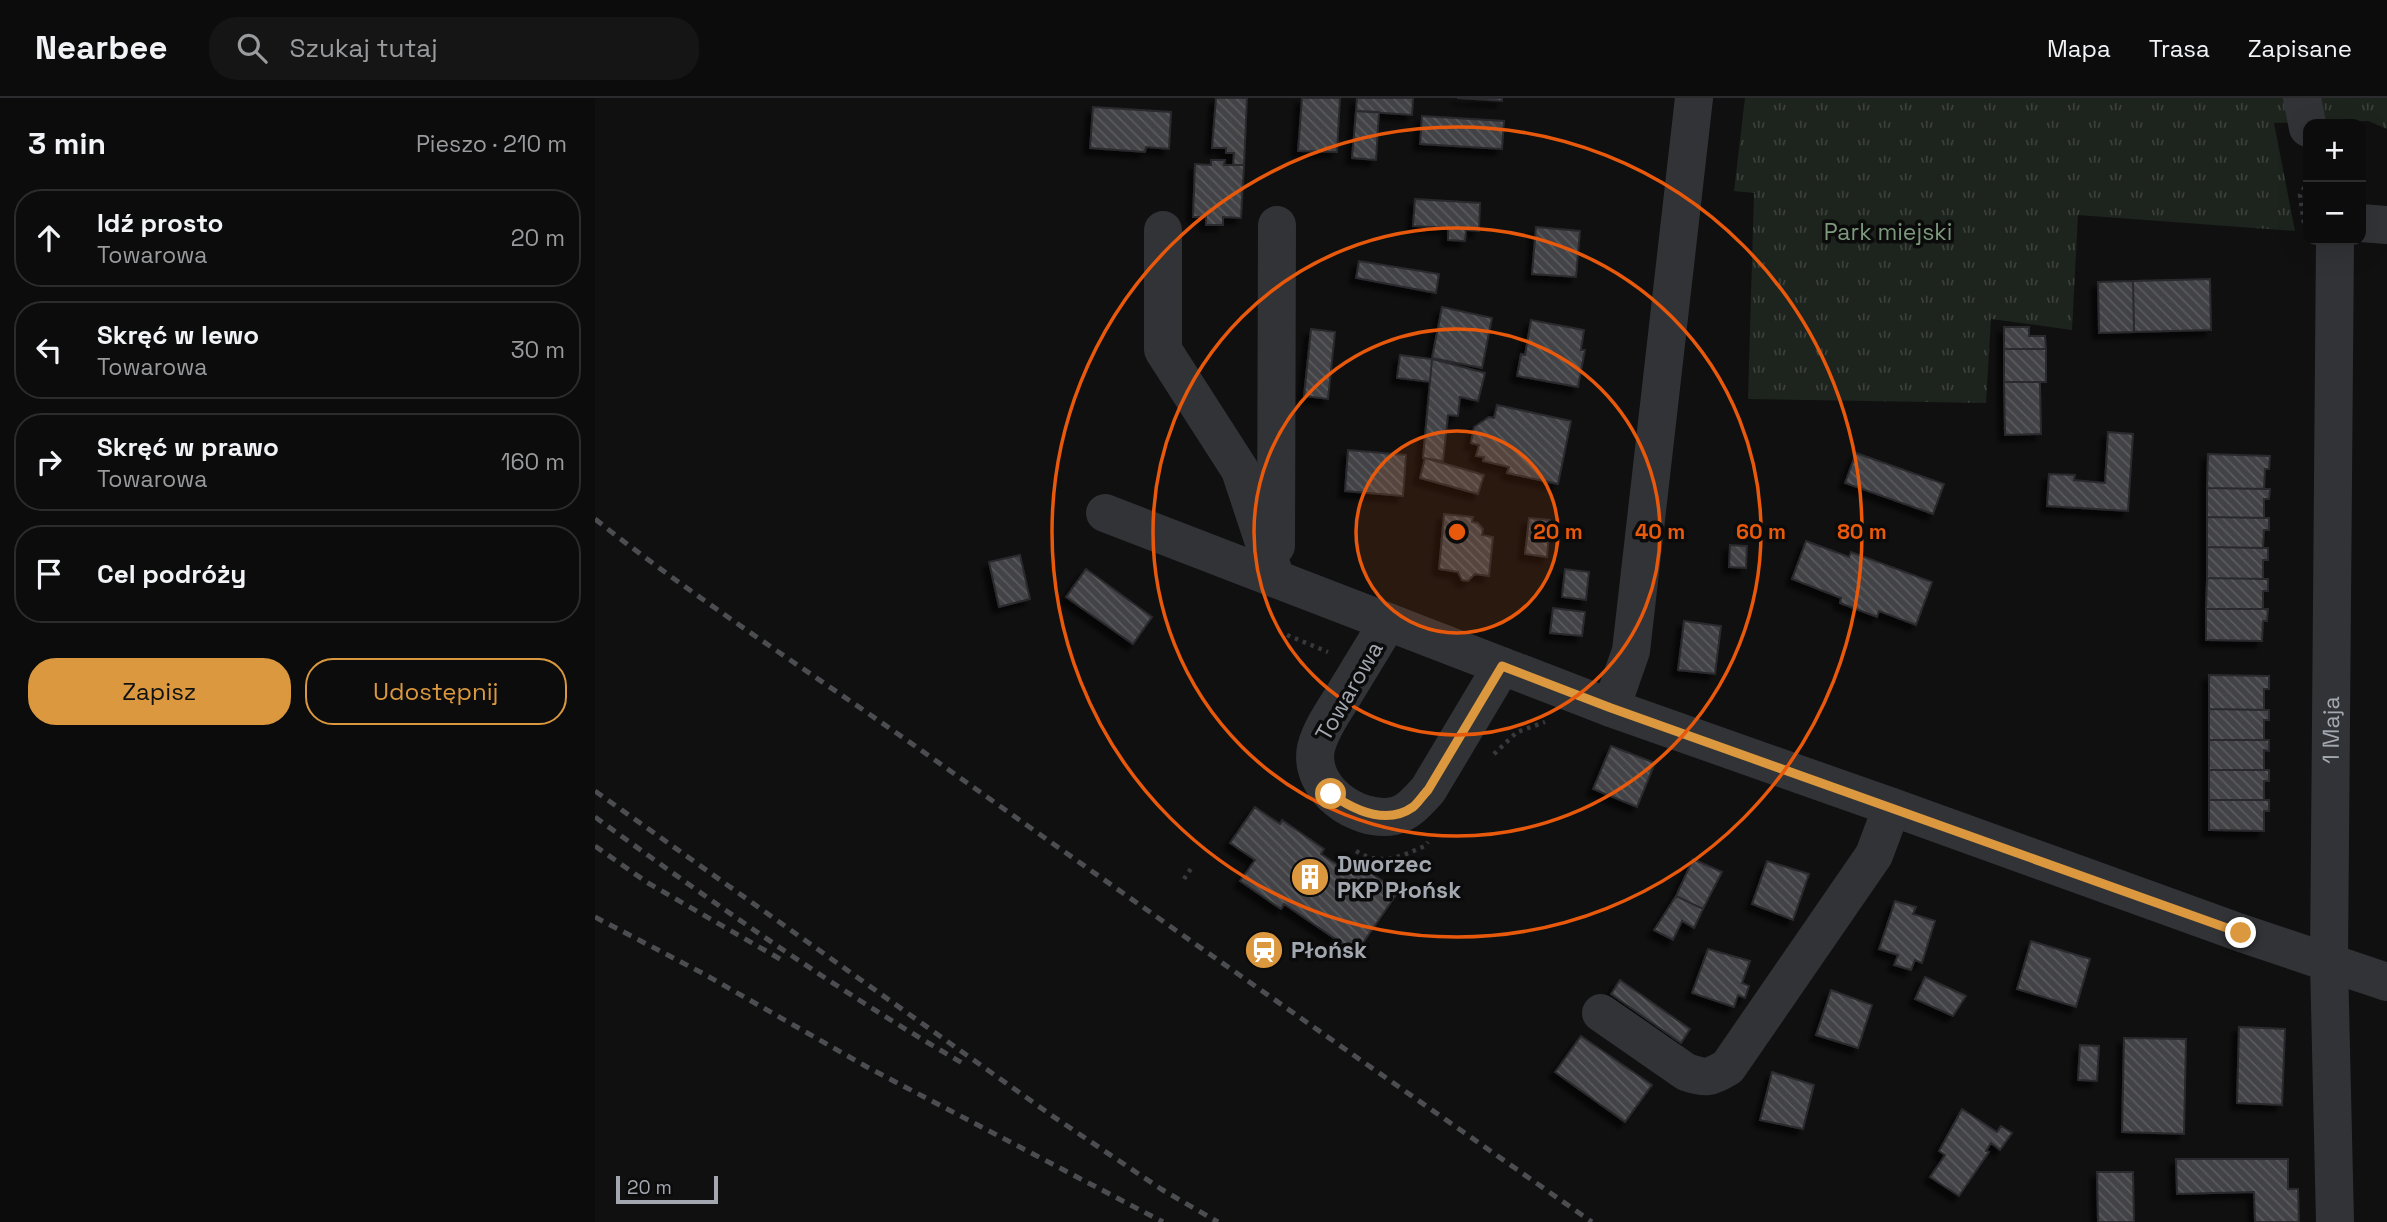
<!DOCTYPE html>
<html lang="pl">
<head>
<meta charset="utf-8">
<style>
  :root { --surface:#0c0c0d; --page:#151516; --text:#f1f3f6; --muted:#9a9b9d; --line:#2c2c2e; --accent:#db983e }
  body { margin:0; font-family:"Space Grotesk",sans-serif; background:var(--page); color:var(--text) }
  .controls { position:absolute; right:21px; top:21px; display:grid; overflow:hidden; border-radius:14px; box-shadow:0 7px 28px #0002 }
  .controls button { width:63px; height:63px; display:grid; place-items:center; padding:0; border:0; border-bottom:2px solid var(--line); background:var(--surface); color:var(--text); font:35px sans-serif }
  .scale { position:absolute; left:21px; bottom:18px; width:102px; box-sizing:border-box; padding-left:7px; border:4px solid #a3a8b0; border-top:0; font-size:19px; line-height:24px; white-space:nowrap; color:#a3a8b0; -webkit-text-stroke:5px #0b0b0c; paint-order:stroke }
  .stop { position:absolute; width:21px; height:21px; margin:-16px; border:5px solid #db983e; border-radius:50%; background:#fff }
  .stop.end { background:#db983e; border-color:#fff; box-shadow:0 2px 7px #0008 }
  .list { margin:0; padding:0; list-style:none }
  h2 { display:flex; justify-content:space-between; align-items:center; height:91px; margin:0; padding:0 28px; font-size:30px }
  h2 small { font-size:23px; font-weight:400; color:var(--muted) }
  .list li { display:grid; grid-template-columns:46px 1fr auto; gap:21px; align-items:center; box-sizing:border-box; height:98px; margin:0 14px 14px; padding:0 14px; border:2px solid var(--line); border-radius:28px }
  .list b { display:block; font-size:26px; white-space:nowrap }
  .list p { margin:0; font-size:23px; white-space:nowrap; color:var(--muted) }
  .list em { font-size:23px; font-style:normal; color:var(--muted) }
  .actions { display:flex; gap:14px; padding:21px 28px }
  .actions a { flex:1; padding:16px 0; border:2px solid var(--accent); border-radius:28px; text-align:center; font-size:24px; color:var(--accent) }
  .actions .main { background:var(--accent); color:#111 }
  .icon { flex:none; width:38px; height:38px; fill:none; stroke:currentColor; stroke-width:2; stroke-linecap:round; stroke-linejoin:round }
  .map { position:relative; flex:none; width:1792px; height:1124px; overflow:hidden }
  header { display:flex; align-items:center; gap:42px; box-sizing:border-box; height:98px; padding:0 35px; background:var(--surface); border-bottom:2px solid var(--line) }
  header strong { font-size:33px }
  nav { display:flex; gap:38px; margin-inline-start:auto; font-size:24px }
  .search { width:490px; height:63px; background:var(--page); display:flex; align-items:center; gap:18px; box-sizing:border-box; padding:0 24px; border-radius:28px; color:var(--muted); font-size:26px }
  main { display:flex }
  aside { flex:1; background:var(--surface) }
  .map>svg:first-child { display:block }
  .park { fill:url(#park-tufts) }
  .building { fill:url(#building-back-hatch); stroke:#2a2a2d; stroke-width:2; filter:url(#shadow) }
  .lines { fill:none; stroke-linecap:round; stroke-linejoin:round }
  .path { stroke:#38393d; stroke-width:4.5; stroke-dasharray:3.5 5; stroke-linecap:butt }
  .minor { stroke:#313336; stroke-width:38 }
  .rail { stroke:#4b4d50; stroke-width:5; stroke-dasharray:9 7; stroke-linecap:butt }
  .route { stroke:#db983e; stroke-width:9 }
  .ring { fill:none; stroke:#e8590c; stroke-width:3.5 }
  .labels { text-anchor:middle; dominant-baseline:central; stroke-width:7; stroke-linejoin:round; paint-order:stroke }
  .park-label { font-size:23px; fill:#7d997c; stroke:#0b0b0c }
  .street-label { font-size:23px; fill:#a3a8b0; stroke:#0b0b0c }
  .poi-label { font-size:23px; font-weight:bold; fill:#a3a8b0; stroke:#0b0b0c; text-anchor:start }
  .centre { fill:#e8590c; stroke:#0b0b0c; stroke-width:3.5 }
  .ring-label { font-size:21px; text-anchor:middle; font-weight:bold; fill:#e8590c; stroke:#0b0b0c; stroke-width:7; stroke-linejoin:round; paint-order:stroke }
</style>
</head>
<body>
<header>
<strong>Nearbee</strong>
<div class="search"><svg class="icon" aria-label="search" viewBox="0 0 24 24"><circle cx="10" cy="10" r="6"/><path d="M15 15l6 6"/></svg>Szukaj tutaj</div>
<nav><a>Mapa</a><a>Trasa</a><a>Zapisane</a></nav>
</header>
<main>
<aside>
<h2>3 min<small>Pieszo · 210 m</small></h2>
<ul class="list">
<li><svg class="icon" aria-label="ahead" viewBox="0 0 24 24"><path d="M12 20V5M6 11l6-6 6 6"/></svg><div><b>Idź prosto</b><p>Towarowa</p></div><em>20 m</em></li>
<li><svg class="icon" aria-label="left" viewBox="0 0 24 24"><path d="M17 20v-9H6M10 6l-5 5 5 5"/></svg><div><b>Skręć w lewo</b><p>Towarowa</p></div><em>30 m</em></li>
<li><svg class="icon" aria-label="right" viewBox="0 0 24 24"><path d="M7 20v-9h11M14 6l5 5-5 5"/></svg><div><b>Skręć w prawo</b><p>Towarowa</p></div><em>160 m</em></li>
<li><svg class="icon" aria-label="arrive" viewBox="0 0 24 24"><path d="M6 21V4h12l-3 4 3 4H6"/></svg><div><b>Cel podróży</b></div></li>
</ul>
<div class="actions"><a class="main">Zapisz</a><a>Udostępnij</a></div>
</aside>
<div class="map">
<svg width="1792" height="1124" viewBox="0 0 1792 1124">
  <defs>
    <pattern id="park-tufts" width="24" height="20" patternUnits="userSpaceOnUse" patternTransform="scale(1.75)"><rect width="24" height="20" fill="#1d231d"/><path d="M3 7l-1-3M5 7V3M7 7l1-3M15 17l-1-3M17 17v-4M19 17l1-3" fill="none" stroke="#3b403b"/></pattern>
    <pattern id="building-back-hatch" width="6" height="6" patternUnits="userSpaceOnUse" patternTransform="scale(1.75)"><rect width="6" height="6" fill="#424346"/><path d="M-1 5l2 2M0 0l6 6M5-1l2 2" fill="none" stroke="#5a5b5e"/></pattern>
    <filter id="shadow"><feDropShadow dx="-6" dy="6" stdDeviation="2" flood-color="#0009"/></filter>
  </defs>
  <rect width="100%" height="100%" fill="#101011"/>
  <path class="park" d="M1150 0H1792V31L1773 23 1679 25 1700 133 1483 117 1477 232 1396 221 1391 305 1153 301 1159 95 1139 93Z"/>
  <path class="building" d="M621 0H652L649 67H638L639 55H631V50H617Z
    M707 0H745L742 54 703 53Z
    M762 0H818L817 17 761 13Z
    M862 0H907V3Z
    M498 9 576 14 574 51 551 49 550 54 495 50Z
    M761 13 784 14 781 62 757 60Z
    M827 18 909 23 907 51 825 46Z
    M616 62H630L629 67H649L646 120 628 119V127H611V119H598L600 66 616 67Z
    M820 101 885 105 884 133 871 132 870 143 853 142V130L818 128Z
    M941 129 985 133 981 179 937 176Z
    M764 163 844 176 841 195 761 180Z
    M1615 181 1616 232 1539 234 1538 183Z
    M1538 183 1539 234 1504 235 1503 184Z
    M847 209 897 220 887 270 837 260Z
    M936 222 989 232 986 252H990L983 289 922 278 926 256 930 257Z
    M1409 229H1434V238H1450L1451 251H1409Z
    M716 231 740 234 733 301 709 298Z
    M1409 251H1451V284H1409Z
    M805 257 837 261 835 284 802 280Z
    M837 261 890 275 883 303 865 299 863 318 853 317 848 363 828 360Z
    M1409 284H1445L1446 336 1410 337Z
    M902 307 976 323 963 386 912 375 914 369 888 363 889 359 881 358 884 347 876 345 879 329 894 319 899 320Z
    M1513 334 1538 336 1533 413 1452 408 1454 376 1480 377 1479 382 1510 385Z
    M753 352 811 357 808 398 750 393Z
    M1261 355 1349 386 1338 416 1250 385Z
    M1613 356 1675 358 1674 371H1670L1669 391 1612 390Z
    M830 360 889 377 883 396 825 380Z
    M1612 390 1675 391 1674 401H1669V420L1612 419Z
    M849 416 878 419 877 424 883 425 888 431 887 437 898 439 894 478 880 476 873 483 867 482 863 474 844 471Z
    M1612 419 1674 420V432H1669L1668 450 1612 449Z
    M934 420 955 422 952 459 930 456Z
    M1211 443 1254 459 1256 454 1337 484 1321 527 1284 513 1282 519 1245 505 1246 500 1197 481Z
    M1135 447 1152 448 1151 470 1134 469Z
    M1612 449 1673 450V462H1668V481L1612 480Z
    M425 457 435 501 404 509 394 464Z
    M491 471 557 519 538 546 471 499Z
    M970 471 994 474 991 502 967 499Z
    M1612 480 1673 481V493H1668V511H1611Z
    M958 510 990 514 987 538 955 535Z
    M1611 511H1673L1672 523H1668L1667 543 1611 542Z
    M1089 523 1126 528 1120 576 1083 572Z
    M1614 577 1674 578V591H1669V612L1614 611Z
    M1614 611 1674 612V622H1669V642H1614Z
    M1614 642H1674V653L1669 652V672H1614Z
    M1016 648 1060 665 1042 709 998 691Z
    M1614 672H1674V683H1669V702H1614Z
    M1614 702H1674V713H1669V733L1614 732Z
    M660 709 685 726 687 722 729 751 726 756 749 771 755 760 803 794 761 855 689 806 686 811 645 783 660 762 635 745Z
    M1098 761 1127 774 1108 811 1081 798Z
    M1172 763 1214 776 1198 822 1157 806Z
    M1081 798 1108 811 1099 830 1087 823 1078 842 1059 832Z
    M1300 803 1321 809 1318 816 1340 823 1327 865 1320 862 1316 872 1299 867 1303 857 1284 851Z
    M1436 843 1495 861 1481 909 1422 891Z
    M1113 851 1155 863 1147 885 1154 888 1150 900 1143 897 1139 909 1097 895Z
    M1330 879 1371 898 1358 918 1320 901Z
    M1025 882 1095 931 1086 945 1016 896Z
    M1236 892 1277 907 1263 950 1221 937Z
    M1644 929 1690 931 1687 1007 1642 1005Z
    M986 938 1057 987 1030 1024 960 974Z
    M1529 940 1591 941 1589 1036 1527 1034Z
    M1485 947 1504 948 1502 983 1483 982Z
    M1177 974 1219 987 1208 1031 1165 1022Z
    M1367 1011 1402 1034 1406 1028 1417 1035 1405 1052 1396 1045 1391 1053 1394 1054 1364 1098 1335 1079 1350 1057 1344 1053Z
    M1581 1061H1693V1091H1703L1704 1124H1660L1659 1094 1582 1096Z
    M1502 1074H1538L1539 1124H1503Z"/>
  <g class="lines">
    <path class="path" d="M1709 125 1705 97 1713 83
      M692 537 733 554
      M899 656 922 634 950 624
      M761 753C786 769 806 758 830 748L833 744
      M589 781 597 769"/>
    <g class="minor">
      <path d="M1707 0 1713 30"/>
      <path d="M1766 125 1792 127"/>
      <path d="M568 132V252L645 372 681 481"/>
      <path d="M510 415 1016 610 1297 709 1646 835 1792 884"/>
      <path d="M681 448 682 127"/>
      <path d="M793 524C778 549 763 573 748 598 738 614 726 631 721 650 713 690 761 725 799 718 813 715 823 703 833 692L907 568"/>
      <path d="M1016 610 1036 553 1099 0"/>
      <path d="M1006 915 1091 974C1111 981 1115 980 1133 969L1279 757 1297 709"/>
      <path id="s1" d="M1740 1124 1734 864 1740 142"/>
    </g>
    <path class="rail" d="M0 421C106 505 220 577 330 655 551 812 774 968 997 1124
      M0 693 456 1017 566 1091 623 1124
      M0 719C120 806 241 892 369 966
      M0 748 53 785 185 861
      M0 819 109 876 272 969 568 1124"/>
  </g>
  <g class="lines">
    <path class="route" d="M736 696C759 712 791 728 818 709 823 705 828 697 833 692L907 568 1016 610 1646 835"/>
  </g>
  <circle cx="862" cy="434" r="101" fill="#e8590c" fill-opacity=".12"/>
  <g class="ring">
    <circle cx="862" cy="434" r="101"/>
    <circle cx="862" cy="434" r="203"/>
    <circle cx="862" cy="434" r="304"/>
    <circle cx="862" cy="434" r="405"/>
  </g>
  <defs>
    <g id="building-disc" transform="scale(2.0125)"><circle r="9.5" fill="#db983e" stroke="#0b0b0c"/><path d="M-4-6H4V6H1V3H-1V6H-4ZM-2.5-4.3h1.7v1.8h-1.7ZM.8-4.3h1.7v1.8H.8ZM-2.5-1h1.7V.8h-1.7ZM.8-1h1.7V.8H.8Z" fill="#fff"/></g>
    <g id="station-disc" transform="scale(2.0125)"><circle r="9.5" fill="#db983e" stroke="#0b0b0c"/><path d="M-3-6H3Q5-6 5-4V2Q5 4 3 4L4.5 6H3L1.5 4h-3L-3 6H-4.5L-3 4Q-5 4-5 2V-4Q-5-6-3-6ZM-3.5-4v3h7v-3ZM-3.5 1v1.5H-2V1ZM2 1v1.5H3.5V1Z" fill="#fff"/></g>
  </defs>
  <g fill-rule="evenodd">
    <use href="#building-disc" x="715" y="779"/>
    <use href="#station-disc" x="669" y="852"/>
  </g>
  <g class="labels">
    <g class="park-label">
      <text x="1293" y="134">Park miejski</text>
    </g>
    <g class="street-label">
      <text transform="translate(754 593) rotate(-60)">Towarowa</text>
      <text stroke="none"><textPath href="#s1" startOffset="492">1 Maja</textPath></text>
    </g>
    <g class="poi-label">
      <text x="742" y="766">Dworzec<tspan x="742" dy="26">PKP Płońsk</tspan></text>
      <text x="696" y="852">Płońsk</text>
    </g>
  </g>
  <circle cx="862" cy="434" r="10" class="centre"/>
  <g class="ring-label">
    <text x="963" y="441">20 m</text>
    <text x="1065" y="441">40 m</text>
    <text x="1166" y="441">60 m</text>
    <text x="1267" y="441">80 m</text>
  </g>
</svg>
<div class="controls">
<button>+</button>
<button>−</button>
</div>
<div class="scale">20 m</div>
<div class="stop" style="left:736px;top:696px"></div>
<div class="stop end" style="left:1646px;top:835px"></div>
</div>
</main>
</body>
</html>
